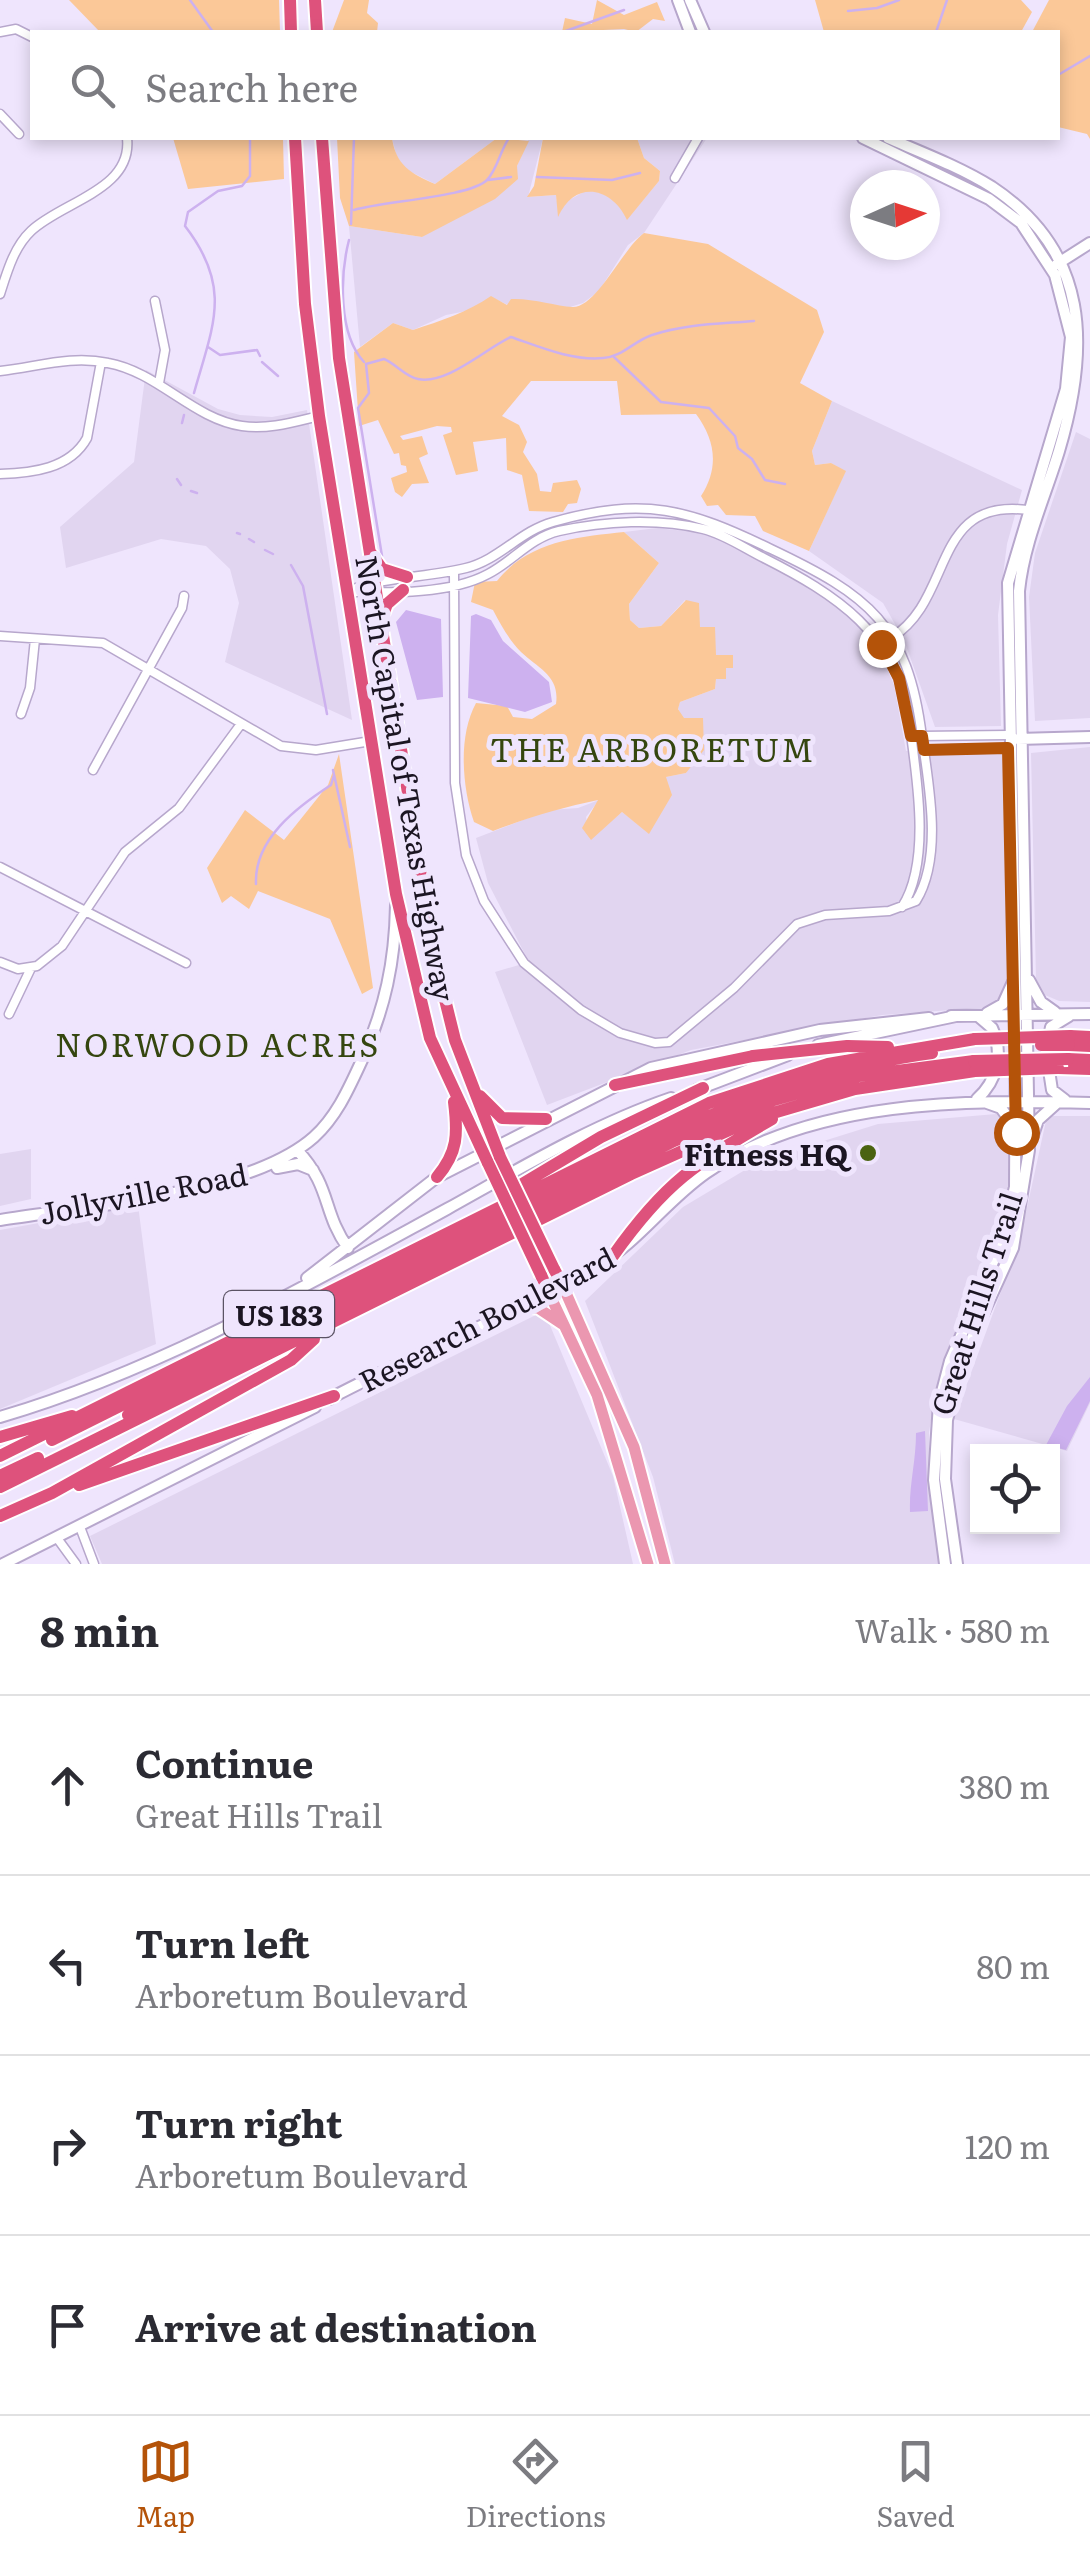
<!DOCTYPE html>
<html lang="en">
<head>
<meta charset="utf-8">
<style>
  :root { --surface:#fff; --page:#f7f7f7; --text:#2b2b33; --muted:#7c7c81; --line:#e1e1e2; --accent:#b45309 }
  body { margin:0; font-family:Literata,serif; background:var(--page); color:var(--text) }
  .controls { position:absolute; right:30px; bottom:30px; display:grid; overflow:hidden; border-radius:0px; box-shadow:0 5px 15px #0003 }
  .controls button { width:90px; height:90px; display:grid; place-items:center; padding:0; border:0; border-bottom:2px solid var(--line); background:var(--surface); color:var(--text); font:50px sans-serif }
  .compass { position:absolute; left:850px; top:170px; width:90px; height:90px; border-radius:50%; background:var(--surface); box-shadow:0 5px 15px #0003; rotate:87deg }
  .stop { position:absolute; width:30px; height:30px; margin:-22px; border:8px solid #b45309; border-radius:50%; background:#fff }
  .stop.end { background:#b45309; border-color:#fff; box-shadow:0 2px 10px #0008 }
  .list { margin:0; padding:0; list-style:none }
  h2 { display:flex; justify-content:space-between; align-items:center; height:130px; margin:0; padding:0 40px; font-size:42px }
  h2 small { font-size:32px; font-weight:400; color:var(--muted) }
  .list li { display:grid; grid-template-columns:65px 1fr auto; gap:30px; align-items:center; box-sizing:border-box; height:180px; padding:0 40px; border-top:2px solid var(--line) }
  .list b { display:block; font-size:38px; white-space:nowrap }
  .list p { margin:0; font-size:32px; white-space:nowrap; color:var(--muted) }
  .list em { font-size:32px; font-style:normal; color:var(--muted) }
  .icon { flex:none; width:55px; height:55px; fill:none; stroke:currentColor; stroke-width:2; stroke-linecap:round; stroke-linejoin:round }
  .map { position:relative; flex:none; width:1090px; height:1564px; overflow:hidden }
  .search { position:absolute; background:var(--surface); box-shadow:0 5px 15px #0003; left:30px; right:30px; top:30px; height:110px; display:flex; align-items:center; gap:25px; box-sizing:border-box; padding:0 35px; border-radius:0px; color:var(--muted); font-size:38px }
  .sheet { height:850px; background:var(--surface) }
  nav { display:flex; justify-content:space-around; align-items:center; box-sizing:border-box; height:140px; border-top:2px solid var(--line); background:var(--surface); font-size:28px; color:var(--muted) }
  nav a { display:grid; justify-items:center; gap:5px }
  nav .on { color:var(--accent) }
  .map>svg:first-child { display:block }
  .built { fill:#e1d5f0 }
  .green { fill:#fbc898 }
  .water { fill:#cdb1ef }
  .lines { fill:none; stroke-linecap:round; stroke-linejoin:round }
  .stream { stroke:#cdb1ef; stroke-width:2.5 }
  .street-casing { stroke:#b7a7cc; stroke-width:11 }
  .secondary-casing { stroke:#b7a7cc; stroke-width:14 }
  .primary-casing { stroke:#fff; stroke-width:15 }
  .highway-casing { stroke:#fff; stroke-width:16 }
  .street { stroke:#fff; stroke-width:8 }
  .secondary { stroke:#fff; stroke-width:10 }
  .primary { stroke:#eb97b0; stroke-width:11 }
  .highway { stroke:#de527c; stroke-width:12 }
  .highway-bridge-casing { stroke:#fff; stroke-width:16; stroke-linecap:butt }
  .highway-bridge { stroke:#de527c; stroke-width:12 }
  .route { stroke:#b45309; stroke-width:12 }
  .poi-dot { fill:#4b6311; stroke:#efe5fd; stroke-width:4 }
  .labels { text-anchor:middle; dominant-baseline:central; stroke-width:10; stroke-linejoin:round; paint-order:stroke }
  .shield { fill:#efe5fd; stroke:#5b5364; stroke-width:2.5 }
  .shield-label { font-size:28px; font-weight:bold; fill:#1b1522 }
  .street-label { font-size:30px; fill:#1b1522; stroke:#efe5fd }
  .poi-label { font-size:30px; font-weight:bold; fill:#1b1522; stroke:#efe5fd; text-anchor:end }
  .neighbourhood-label { font-size:32px; letter-spacing:2.5px; fill:#35460f; stroke:#efe5fd }
</style>
</head>
<body>
<div class="map">
<svg width="1090" height="1564" viewBox="0 0 1090 1564">
  <rect width="100%" height="100%" fill="#efe5fd"/>
  <path class="built" d="M392 138H497L435 184 405 169 397 158Z
    M529 138H543L528 197 556 195 559 215 564 203 585 191 597 190 619 203 627 219 659 181 660 171 644 158 637 138H707L644 233 628 245 599 291 583 303 570 307 508 305 491 297 472 310 446 315 413 330 393 323 360 347 349 226 422 237 517 166Z
    M146 370 218 409 240 415 272 417 307 410 352 720 225 662 239 603 230 569 206 546 161 539 66 568 60 527 134 462Z
    M832 401 1022 490 1007 544 998 615 1001 726 935 727 904 640 883 603 809 551 845 472 831 463 815 465 812 451Z
    M1076 432 1090 439V718L1035 721 1029 597 1035 553Z
    M657 528 703 533 740 548 824 593 849 613 884 662 894 685 906 751 993 749 1005 754 1008 1006 882 1015 691 1050 547 1105 495 972 529 962 488 883 476 838 549 810 578 808 599 800 586 817 590 839 622 812 649 833 666 777 686 773 696 756 678 708 680 702 715 689 716 679 733 656 716 655 685 600 661 626 639 628 630 620 629 604 659 563 624 532Z
    M1090 747V1002L1059 1001 1045 995 1036 979 1031 753Z
    M1008 1113 1010 1181 996 1242 937 1386 929 1432V1493L939 1564H675L653 1477 585 1301 683 1207 760 1161 878 1124Z
    M1047 1116H1090V1403L1067 1451 954 1419 1020 1240Z
    M31 1149V1199L0 1206V1154Z
    M138 1205 156 1344 0 1409V1230Z
    M544 1311 613 1476 633 1564H102L90 1536Z"/>
  <path class="green" d="M69 0H279L280 32H100Z
    M344 0H369L367 13 378 23 377 32H332Z
    M597 0 624 15 657 2 665 21 653 19 636 32 624 29 562 32 565 18 592 24Z
    M815 0H1021L1032 12 1021 32H824Z
    M1049 0H1090V139L1087 134 1058 127V32H1032Z
    M173 138H283L284 179 188 189Z
    M337 138H392C396 165 410 173 435 184L497 138 529 141 517 166 518 179 495 199 422 237 349 226 340 198Z
    M543 138H637L644 158 660 171 659 181 627 220C612 187 575 179 558 217L556 195 527 197 534 186Z
    M644 233 708 244 817 310 824 332 800 383 832 401 812 451 815 465 831 463 846 471 809 551 763 531 755 516 726 515 718 505 707 506 701 496C719 468 716 441 696 414L621 415 617 381H531L502 416 519 425 527 442 523 452 537 474 540 491 551 492 553 483 577 480 581 489 577 503 568 504 563 512 529 511 522 475 507 470 506 438 473 442 478 471 456 475 443 435 452 432 451 427 437 426 400 436 403 440 422 436 428 454 419 458 429 483 412 484 402 497 395 492 391 478 407 472 406 466 401 465 399 453 394 454 378 420 359 426 354 352 393 323 413 330C440 321 468 312 491 296L507 305 511 299C533 298 555 306 573 307 597 307 623 248 644 233Z
    M624 532 659 563 629 604 630 620 639 628 661 626 686 600 699 603 700 627H715L716 655H733V668H726V679H716L715 689 680 702 678 709 684 718H703L704 750 686 773 666 777 672 795 649 834 622 812 591 840 582 828 598 800C563 807 527 818 493 831L474 822C462 787 458 736 476 703L507 706 513 717 532 719 556 704C560 676 539 669 521 652 509 640 501 625 493 610L471 602 475 582 497 581C528 541 578 537 624 532Z
    M339 754 373 988 362 994 330 919 258 891 249 909 231 896 222 903 207 868 245 810 284 840 328 785Z"/>
  <path class="water" d="M406 610 441 619 443 697 417 700 396 622Z
    M476 614 491 620 503 641 549 682 552 702 525 712 468 698 471 616Z
    M1090 1377V1401L1066 1450 1046 1445 1067 1406Z
    M925 1431 928 1511 910 1512C909 1484 916 1462 916 1433Z"/>
  <g class="lines">
    <path class="stream" d="M190 0 213 32
      M848 11 877 8 899 0
      M563 32 624 10
      M936 32 947 0
      M1058 75 1090 56
      M537 177 612 180 640 173
      M488 180 511 177
      M354 210C384 201 470 197 487 180 497 170 501 149 509 138
      M351 224 354 138
      M349 240C340 275 338 334 364 362
      M208 347 220 355 257 350 260 356
      M614 357 661 402 709 408 735 436 738 448 752 459 765 480 785 484
      M262 362 278 376
      M194 393C213 325 233 288 185 226L188 212 218 191 242 186 250 176V138
      M182 423 184 415
      M177 479 181 485
      M191 491 197 493
      M237 533 240 534
      M249 539 254 542
      M265 550 273 554
      M382 556 358 408 369 393 366 364 384 359C396 364 406 377 418 379 447 385 485 349 511 337 540 347 572 361 603 358 622 357 634 341 652 335 685 324 719 324 754 321
      M291 565 303 586 327 714
      M333 770 350 847
      M256 884C254 839 297 807 331 785L334 775"/>
    <g class="street-casing">
      <path id="street" d="M0 32 16 29 32 37
        M0 114 19 134
        M675 178 698 138
        M0 294C7 272 14 247 31 231 61 202 133 190 127 138
        M155 301 165 350 159 383
        M0 371C37 367 71 355 108 363 158 372 193 419 242 426 268 430 294 422 319 416
        M0 474C32 473 70 469 87 438L101 362
        M348 591C386 576 426 578 466 568 499 560 520 531 553 522 645 496 688 509 771 549 868 595 908 624 922 737 929 786 943 857 916 901L889 911 825 915 797 924 734 988 669 1042 655 1043 620 1033 581 1010 524 963 484 901 466 855 455 783 454 571
        M352 592C392 593 451 594 488 574 513 561 530 538 559 531 604 521 658 518 703 529 724 534 744 548 764 558 835 594 898 634 909 720 916 773 932 861 902 907
        M0 636 103 643 281 746 316 750 371 741
        M891 638C956 599 929 493 1034 511
        M21 714 30 688 35 639
        M920 736 1008 735
        M922 750 1009 748
        M93 770 182 608 184 596
        M0 867 186 963
        M0 962 18 969 37 966 62 946 125 852 179 808 241 724
        M9 1014 31 968
        M80 1527 94 1564
        M57 1538 76 1564"/>
    </g>
    <g class="secondary-casing">
      <path id="secondary" d="M678 0 690 32
        M690 0 704 32
        M863 138 989 199 1021 223 1055 275 1071 337 1066 389 1008 583 1016 1013 1015 1187 1002 1241 950 1361 939 1403 934 1480 945 1564
        M888 138C923 153 960 167 992 187 1090 252 1090 347 1059 451 1045 497 1024 542 1019 591L1029 1150 1013 1248 962 1360 947 1420 945 1479 957 1564
        M1057 264 1090 243
        M1018 739 1090 737
        M1029 980 1041 1002 1055 1012
        M987 1013 1003 1004 1013 982
        M951 1016 1090 1014
        M1048 1042 1051 1027 1069 1016
        M818 1045 956 1016
        M1048 1064 1052 1090 1065 1100
        M696 1090 788 1055
        M977 1099C997 1081 1004 1054 992 1028L978 1016
        M987 1103 1001 1108 1014 1126
        M1033 1135 1038 1120 1058 1102
        M297 1150C332 1187 322 1212 348 1248
        M277 1168 298 1164 313 1170
        M0 1220C86 1206 250 1194 314 1137 337 1116 349 1088 362 1060 385 1008 395 962 396 905
        M307 1278 437 1177 651 1068 820 1030 929 1018
        M329 1399C417 1352 511 1317 596 1267 638 1242 666 1201 706 1173 813 1099 967 1100 1090 1103
        M0 1417C157 1371 304 1287 447 1209 519 1169 592 1125 671 1098
        M3 1564 315 1407"/>
    </g>
    <g class="primary-casing">
      <path id="primary" d="M562 1284 634 1447 665 1564
        M548 1291 597 1395 648 1564
        M516 1307 538 1308 562 1324"/>
    </g>
    <g class="highway-casing">
      <path id="highway" d="M290 0 291 32
        M315 0 317 32
        M295 138 305 304 319 416 396 894 430 1038 488 1163
        M322 138 339 358 433 951 455 1040 500 1157
        M370 552 382 569 407 577
        M380 622 387 604 403 590
        M1070 1036 1090 1037
        M1069 1045 1090 1046
        M847 1046 888 1047
        M1068 1059 1090 1060
        M1058 1068 1090 1069
        M615 1085 753 1056
        M480 1096 502 1118 546 1119
        M437 1177C458 1152 458 1134 454 1102
        M507 1193 601 1137 703 1088
        M613 1256C666 1181 695 1164 772 1119
        M554 1269 562 1284
        M541 1275 548 1291
        M128 1415 674 1141 774 1100 859 1076 974 1061
        M0 1437 72 1416
        M52 1440 664 1134C751 1099 839 1065 932 1053
        M0 1456 709 1103 828 1064 975 1039
        M0 1476 38 1458
        M79 1485 334 1396
        M0 1487 631 1174 756 1118 855 1089 975 1071
        M0 1516 52 1493 291 1360 314 1339"/>
    </g>
    <use href="#street" class="street"/>
    <use href="#secondary" class="secondary"/>
    <use href="#primary" class="primary"/>
    <use href="#highway" class="highway"/>
    <g class="highway-bridge-casing">
      <path id="highway-bridge" d="M975 1039 1070 1036
        M1041 1045H1069
        M753 1056 847 1046
        M974 1061 1068 1059
        M975 1071 1058 1068
        M500 1157 554 1269
        M488 1163 541 1275"/>
    </g>
    <use href="#highway-bridge" class="highway-bridge"/>
  </g>
  <g class="lines">
    <path class="route" d="M881 644 899 678 911 736H922L924 750 1008 748 1016 1132"/>
  </g>
  <circle class="poi-dot" cx="868" cy="1153" r="10"/>
  <g class="labels">
    <rect class="shield" x="224" y="1291" width="110" height="46" rx="8"/>
    <g class="shield-label">
      <text x="279" y="1314">US 183</text>
    </g>
    <g class="street-label">
      <text transform="translate(407 778) rotate(80)">North Capital of Texas Highway</text>
      <text transform="translate(143 1192) rotate(-11)">Jollyville Road</text>
      <text transform="translate(975 1303) rotate(-72)">Great Hills Trail</text>
      <text transform="translate(486 1318) rotate(-27)">Research Boulevard</text>
    </g>
    <g class="poi-label">
      <text x="848" y="1153">Fitness HQ</text>
    </g>
    <g class="neighbourhood-label">
      <text x="653" y="748">THE ARBORETUM</text>
      <text x="218" y="1043">NORWOOD ACRES</text>
    </g>
  </g>
</svg>
<div class="controls">
<button><svg class="icon" aria-label="locate" viewBox="0 0 24 24"><circle cx="12" cy="12" r="6"/><path d="M12 2v4M12 18v4M2 12h4M18 12h4"/></svg></button>
</div>
<svg class="compass" viewBox="-18 -18 36 36"><path d="M0-13l5 13h-10z" fill="#e53935"/><path d="M0 13l5-13h-10z" fill="#7c7c81"/></svg>
<div class="stop" style="left:1016px;top:1132px"></div>
<div class="stop end" style="left:881px;top:644px"></div>
<div class="search"><svg class="icon" aria-label="search" viewBox="0 0 24 24"><circle cx="10" cy="10" r="6"/><path d="M15 15l6 6"/></svg>Search here</div>
</div>
<section class="sheet">
<h2>8 min<small>Walk · 580 m</small></h2>
<ul class="list">
<li><svg class="icon" aria-label="ahead" viewBox="0 0 24 24"><path d="M12 20V5M6 11l6-6 6 6"/></svg><div><b>Continue</b><p>Great Hills Trail</p></div><em>380 m</em></li>
<li><svg class="icon" aria-label="left" viewBox="0 0 24 24"><path d="M17 20v-9H6M10 6l-5 5 5 5"/></svg><div><b>Turn left</b><p>Arboretum Boulevard</p></div><em>80 m</em></li>
<li><svg class="icon" aria-label="right" viewBox="0 0 24 24"><path d="M7 20v-9h11M14 6l5 5-5 5"/></svg><div><b>Turn right</b><p>Arboretum Boulevard</p></div><em>120 m</em></li>
<li><svg class="icon" aria-label="arrive" viewBox="0 0 24 24"><path d="M6 21V4h12l-3 4 3 4H6"/></svg><div><b>Arrive at destination</b></div></li>
</ul>
</section>
<nav>
<a class="on"><svg class="icon" aria-label="map" viewBox="0 0 24 24"><path d="M3 6l6-2 6 2 6-2v14l-6 2-6-2-6 2zM9 4v14M15 6v14"/></svg>Map</a>
<a><svg class="icon" aria-label="directions" viewBox="0 0 24 24"><path d="M12 3l9 9-9 9-9-9zM9 14v-3h6M13 9l2 2-2 2"/></svg>Directions</a>
<a><svg class="icon" aria-label="saved" viewBox="0 0 24 24"><path d="M7 4h10v16l-5-4-5 4z"/></svg>Saved</a>
</nav>
</body>
</html>
